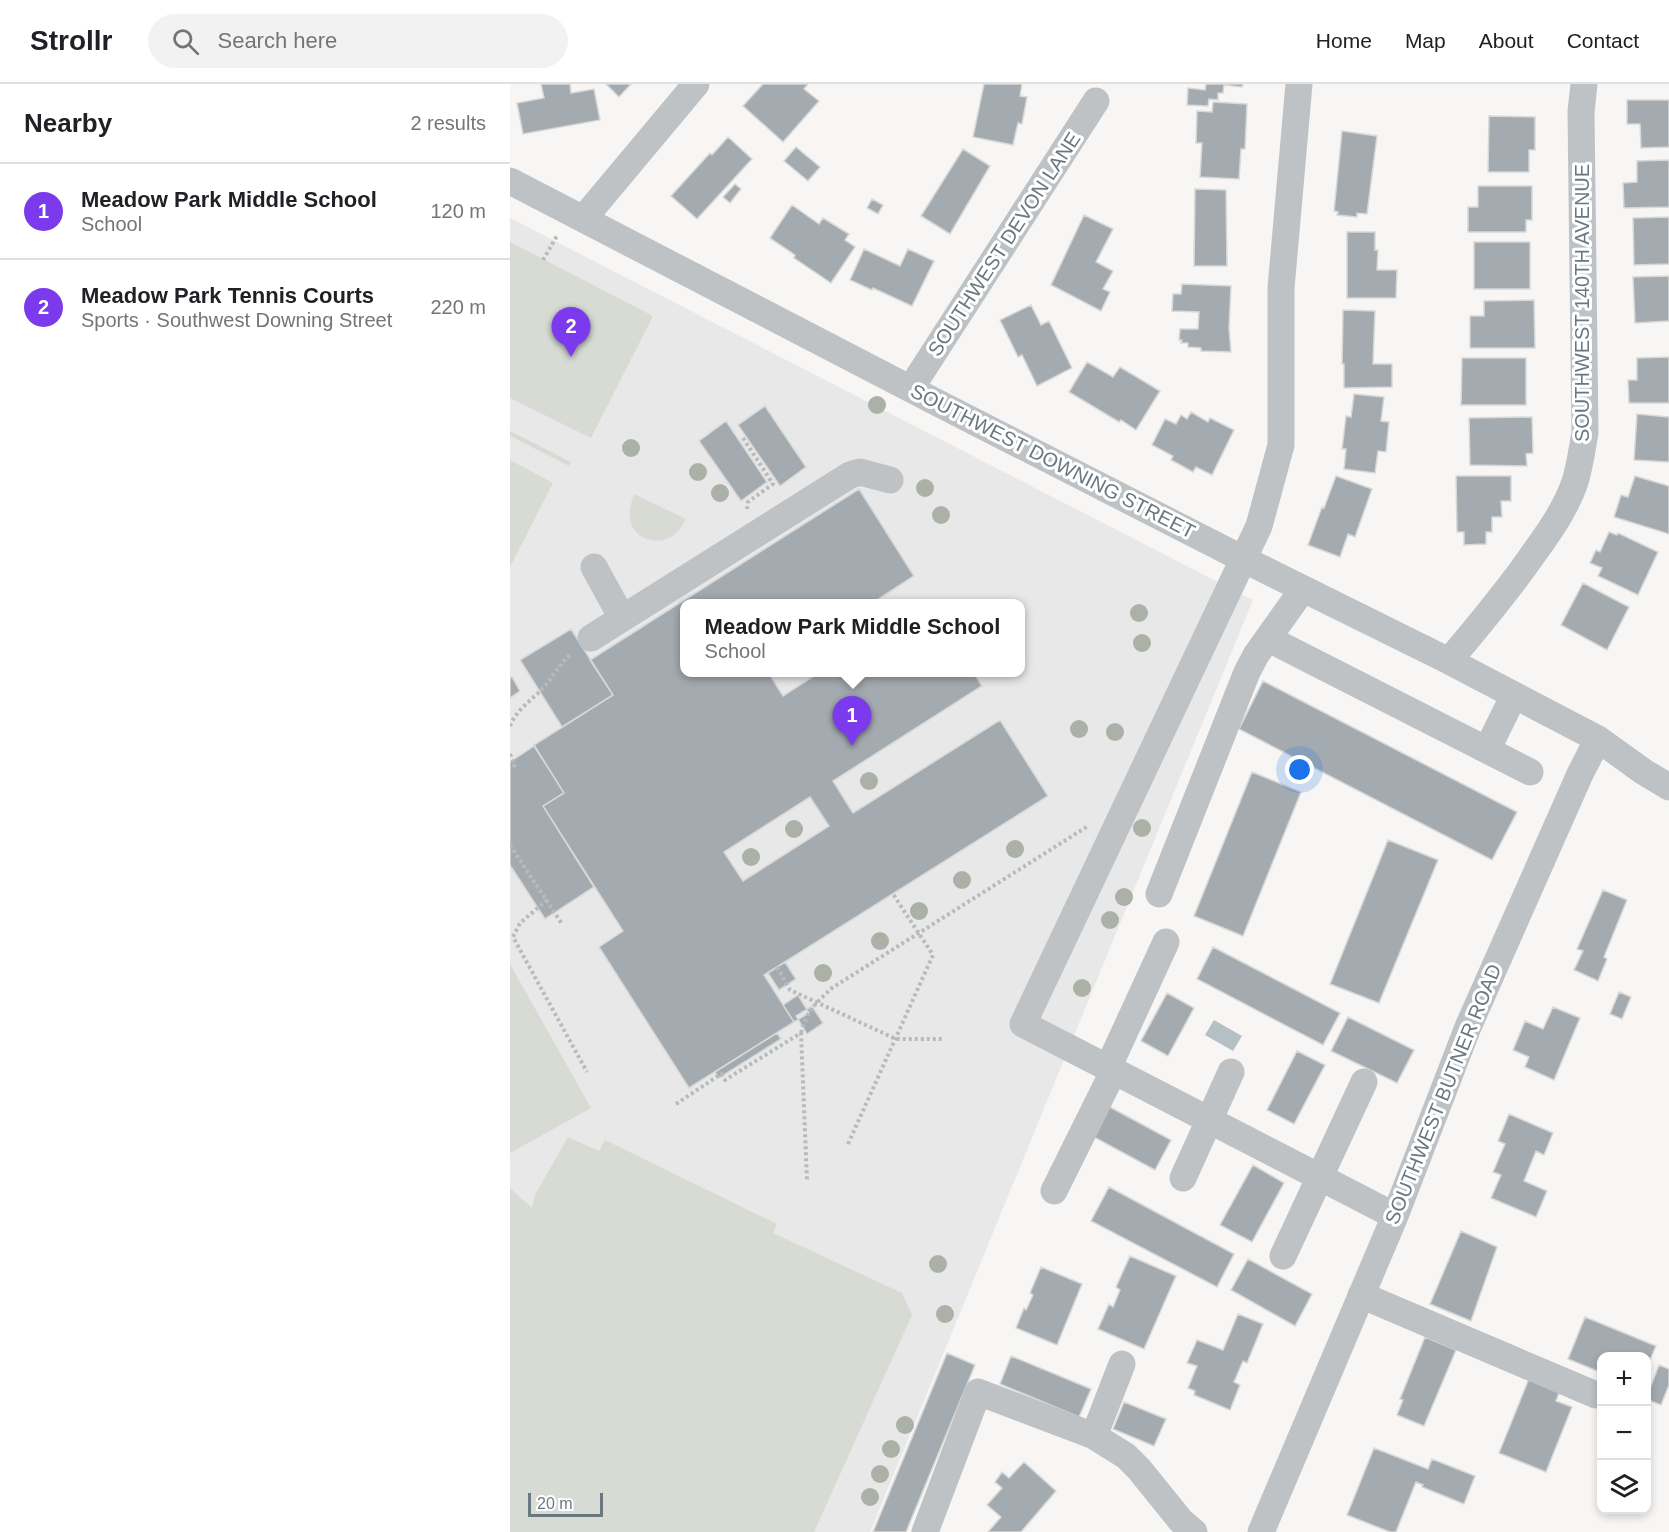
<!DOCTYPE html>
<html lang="en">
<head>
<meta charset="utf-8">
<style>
  :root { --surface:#fff; --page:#f2f2f2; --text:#202124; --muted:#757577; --line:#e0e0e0; --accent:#7c3aed }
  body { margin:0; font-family:Helvetica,sans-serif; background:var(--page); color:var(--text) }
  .controls { position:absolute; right:18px; bottom:18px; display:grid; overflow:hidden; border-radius:12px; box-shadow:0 3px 9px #0003 }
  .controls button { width:54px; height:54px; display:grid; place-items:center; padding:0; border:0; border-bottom:2px solid var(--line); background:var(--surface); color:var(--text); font:30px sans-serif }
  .scale { position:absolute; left:18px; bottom:15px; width:75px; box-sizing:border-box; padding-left:6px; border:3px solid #6a7881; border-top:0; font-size:16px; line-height:21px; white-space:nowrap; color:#6a7881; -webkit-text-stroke:4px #fff; paint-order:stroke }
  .you { position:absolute; left:790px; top:686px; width:21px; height:21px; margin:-15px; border:4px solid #fff; border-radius:50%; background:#1a73e8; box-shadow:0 0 0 9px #1a73e833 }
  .badge { display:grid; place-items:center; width:39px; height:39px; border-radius:50%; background:var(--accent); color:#fff; font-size:20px; font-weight:700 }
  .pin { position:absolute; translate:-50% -50px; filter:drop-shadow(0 2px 3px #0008) }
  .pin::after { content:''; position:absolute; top:32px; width:21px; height:18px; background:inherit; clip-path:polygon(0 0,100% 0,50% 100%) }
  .popup { position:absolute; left:170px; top:515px; width:345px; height:78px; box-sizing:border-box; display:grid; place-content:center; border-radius:12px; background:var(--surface); filter:drop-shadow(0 2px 4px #0005); font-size:20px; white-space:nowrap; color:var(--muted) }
  .popup b { font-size:22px; color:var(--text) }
  .popup::after { content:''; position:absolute; left:50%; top:100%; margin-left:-12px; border:12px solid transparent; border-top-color:var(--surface) }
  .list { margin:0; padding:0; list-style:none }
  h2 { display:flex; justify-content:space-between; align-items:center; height:78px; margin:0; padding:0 24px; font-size:26px }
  h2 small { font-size:20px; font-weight:400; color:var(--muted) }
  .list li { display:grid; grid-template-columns:39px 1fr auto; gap:18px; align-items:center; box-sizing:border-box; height:96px; padding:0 24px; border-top:2px solid var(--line) }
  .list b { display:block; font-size:22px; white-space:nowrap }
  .list p { margin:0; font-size:20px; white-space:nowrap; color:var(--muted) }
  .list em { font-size:20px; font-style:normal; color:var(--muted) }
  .icon { flex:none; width:33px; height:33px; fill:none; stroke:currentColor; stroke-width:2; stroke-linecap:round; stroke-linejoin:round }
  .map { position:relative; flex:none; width:1159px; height:1448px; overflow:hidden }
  header { display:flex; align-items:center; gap:36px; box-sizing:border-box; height:84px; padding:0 30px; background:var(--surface); border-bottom:2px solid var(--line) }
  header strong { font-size:28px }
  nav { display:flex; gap:33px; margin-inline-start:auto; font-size:21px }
  .search { width:420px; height:54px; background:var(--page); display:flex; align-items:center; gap:15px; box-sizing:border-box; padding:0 21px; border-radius:33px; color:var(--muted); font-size:22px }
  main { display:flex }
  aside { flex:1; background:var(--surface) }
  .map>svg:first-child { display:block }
  .built { fill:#e7e8e7; fill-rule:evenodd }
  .green { fill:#d7dbd4 }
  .water { fill:#b5c0c4 }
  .building { fill:#a4abb0; stroke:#d8d8d7; stroke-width:1.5; fill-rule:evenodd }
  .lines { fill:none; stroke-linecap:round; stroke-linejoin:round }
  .path { stroke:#b8bbbd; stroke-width:4; stroke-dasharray:3 3; stroke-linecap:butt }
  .minor { stroke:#bec2c5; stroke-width:27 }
  .tree { fill:#abb1a6 }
  .labels { text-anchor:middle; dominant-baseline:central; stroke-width:6; stroke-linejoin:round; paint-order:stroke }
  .street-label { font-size:20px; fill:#6a7881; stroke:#fff }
</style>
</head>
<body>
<header>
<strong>Strollr</strong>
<div class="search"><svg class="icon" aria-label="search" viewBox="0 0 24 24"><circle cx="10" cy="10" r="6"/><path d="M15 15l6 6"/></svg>Search here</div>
<nav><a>Home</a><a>Map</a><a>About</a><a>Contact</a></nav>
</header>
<main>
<aside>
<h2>Nearby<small>2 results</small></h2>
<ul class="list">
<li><span class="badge">1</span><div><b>Meadow Park Middle School</b><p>School</p></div><em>120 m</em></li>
<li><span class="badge">2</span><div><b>Meadow Park Tennis Courts</b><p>Sports · Southwest Downing Street</p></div><em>220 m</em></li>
</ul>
</aside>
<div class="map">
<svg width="1159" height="1448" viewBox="0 0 1159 1448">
  <rect width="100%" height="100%" fill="#f7f6f4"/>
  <path class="built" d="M0 134 743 516 360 1448H0ZM174 520H510V588H174Z"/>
  <path class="green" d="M0 158 143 232 81 354 0 314Z
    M0 347 61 378 59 382 0 352Z
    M0 376 43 399 0 483Z
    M124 410 176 435C173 440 170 446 165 450 151 462 126 457 121 439 118 429 121 419 124 410Z
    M0 880 81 1024 0 1069Z
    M58 1053 89 1067 95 1056 267 1140 263 1149 392 1209 402 1231 304 1448H0V1104L22 1124 25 1111Z"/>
  <path class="water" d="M704 936 732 952 723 967 695 951Z"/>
  <path class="building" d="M31 0H60L61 9 84 5 90 36 13 50 7 19 34 14Z
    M96 0H121L109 13Z
    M253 0H298L294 5 309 17 273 58 233 22Z
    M474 0H512L510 12 517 13 512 40 508 39 503 61 463 53Z
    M696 0H733L732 3 714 1 713 9H708V16L699 15 698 22 677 21 678 4 695 6Z
    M1117 16H1159V63L1131 64 1130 40H1117Z
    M703 18 737 20 735 65H731L729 95 690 93 692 59H686L687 27 702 28Z
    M979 32 1025 33V66H1019V88H978Z
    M832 47 867 52 857 130 847 129V133L827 131 828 128 824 127Z
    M218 53 242 75 187 135 161 112 200 69 202 71Z
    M286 63 310 83 298 97 274 77Z
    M453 65 480 82 440 150 411 132Z
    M1159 76V123L1114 124 1113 99 1127 98V77Z
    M225 100 231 105 220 119 213 113Z
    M968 102H1022V136H1016V148H958V123H968Z
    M685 105 716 106 717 182H684Z
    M362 115 373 121 368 130 357 124Z
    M282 121 309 140 313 134 339 150 335 156 345 163 321 199 284 174 285 171 260 154Z
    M574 131 603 145 586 178 603 187 593 205 600 208 591 227 541 201Z
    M1159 133V180L1124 181 1123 134Z
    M837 148H865V166H868L867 186H887L886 214H837Z
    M964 158H1020V205H964Z
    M354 165 390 182 398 165 424 177 402 222 363 204 362 206 340 196Z
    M1159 192V237L1125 239 1123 193Z
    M672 200 721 202 719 244 721 268 691 267V264L678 263V259H671L672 256H669L670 245H688L689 228 662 227 663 210H671Z
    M1024 216 1025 264H960V232H974V217Z
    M521 221 531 241 539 237 562 284 527 302 512 271 508 273 490 236Z
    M833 226 865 227 863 280H882V303L834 304V280H832Z
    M1159 273V319H1119L1118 296H1127V274Z
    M952 274H1016V321H951Z
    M577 278 603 293 610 283 650 307 626 346 611 336 609 338 559 308Z
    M844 310 874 313 871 337 879 338 876 368 868 367 865 389 834 385 836 365H832L836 332 841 333Z
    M255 322 296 383 270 402 228 341Z
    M681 328 698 338 700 334 724 346 702 391 686 383 683 388 661 376 663 372 642 361 655 335 666 340 671 331 677 335Z
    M1127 330 1159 333V378L1124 376Z
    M1022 333 1023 369 1016 370 1017 382 960 381 959 334Z
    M216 337 257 398 231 417 189 357Z
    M826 392 862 405 845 453 838 450 830 473 798 461 812 423 814 424Z
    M946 392H1001V417H991L992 433H982V448H976V460L954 461V448H947Z
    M1125 392 1159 402V450L1104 433 1111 411 1118 413Z
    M349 405 404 492 361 520H174V588H258L273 612 310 588H463L472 602 323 697 343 729 490 636 538 712 254 891 284 938 179 1004 89 863 113 847 33 722 54 709 24 661 103 611 80 576ZM300 713 319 742 233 797 214 768Z
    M1099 448 1107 451 1108 449 1148 468 1128 511 1088 492 1092 484 1080 479 1086 466 1090 468Z
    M1073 499 1119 523 1097 566 1051 541Z
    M61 545 103 611 52 643 10 576Z
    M2 593 10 607 0 614V594Z
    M753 597 1007 728 982 776 729 645Z
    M24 662 54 709 33 722 84 803 35 835 0 781V678Z
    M742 688 791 708 733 852 684 832Z
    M878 756 928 776 869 919 820 900Z
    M1093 806 1117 816 1094 873 1097 875 1088 897 1064 886 1073 867 1067 865Z
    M703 863 830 929 813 961 687 895Z
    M275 878 286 895 269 906 258 889Z
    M1109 908 1121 913 1112 935 1100 930Z
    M657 909 684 924 658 972 631 957Z
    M288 911 299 929 284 938 273 921Z
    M302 922 313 939 297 950 286 932Z
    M1043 923 1070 934 1044 996 1015 983 1019 973 1003 966 1015 937 1033 945Z
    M838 933 904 966 887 999 821 967Z
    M267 949 271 955 209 994 205 988Z
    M787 967 815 981 784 1040 757 1026Z
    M598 1022 661 1056 645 1086 582 1052Z
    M999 1030 1043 1049 1034 1071 1026 1067 1014 1097 1037 1107 1026 1133 981 1114 991 1091 983 1088 995 1060 988 1057Z
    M743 1081 774 1099 742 1158 710 1141Z
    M599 1103 724 1170 707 1203 581 1137Z
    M951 1147 987 1163 961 1237 920 1220Z
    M620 1172 666 1192 634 1265 588 1245 599 1220 603 1223 610 1206 606 1203Z
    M738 1175 802 1210 785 1242 721 1206Z
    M531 1183 572 1200 547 1261 506 1244 514 1224 516 1226 523 1211 520 1209Z
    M728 1230 753 1240 737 1279 733 1277 724 1298 730 1301 720 1326 684 1311 685 1307 678 1304 687 1282 677 1279 687 1256 713 1266Z
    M1075 1233 1146 1262 1136 1285V1272H1092V1289L1058 1275Z
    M915 1253 946 1266 914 1342 887 1331 893 1316 890 1315Z
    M437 1269 465 1281 396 1448H363Z
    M501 1272 581 1305 569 1333 490 1300Z
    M1149 1281 1159 1285V1301L1151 1321 1136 1315Z
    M1020 1292 1051 1304 1046 1317 1062 1323 1036 1388 989 1369Z
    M614 1318 656 1335 644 1362 603 1345Z
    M864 1364 918 1385 922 1375 965 1392 954 1420 912 1403 913 1401 906 1398 886 1448H880L837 1431Z
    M514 1378 546 1407 511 1448H478L491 1433 477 1421 492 1404 485 1398 492 1388 499 1394Z"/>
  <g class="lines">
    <path class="path" d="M33 176 48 150
      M233 354 263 400 238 418 237 425
      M0 642C6 626 22 616 34 603 43 593 50 579 61 570
      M0 670 5 681 0 684
      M0 761 52 840
      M37 816 10 839 3 853 77 988
      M267 883 280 906 386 955H432
      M291 949C297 926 305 920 322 904L578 742
      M166 1020 211 990 215 996 291 949 297 1096
      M338 1060 423 871 383 810"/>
    <path class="minor" d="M789 0 771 204V361L749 442 513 940 885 1132
      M0 97 422 316 733 475 939 577 1088 655 1134 688 1159 703
      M74 134 186 0
      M401 304 586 17
      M84 483 112 534
      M81 554 340 391 350 388 380 396
      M759 555 1020 688
      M939 577C968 542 998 507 1024 469 1040 447 1056 424 1065 398 1070 382 1072 365 1075 349L1071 28 1074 0
      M977 666 1004 611
      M649 810 737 588 746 571 793 505
      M598 984 656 858
      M673 1094 721 988
      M544 1107 604 986
      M773 1172 854 998
      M851 1211 1086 1311
      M584 1352 612 1280
      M415 1448 468 1308 584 1352 616 1372 629 1385 671 1437 684 1448
      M751 1448 885 1132 958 943 1070 690 1088 655"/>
  </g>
  <g class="tree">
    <circle cx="367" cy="321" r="9"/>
    <circle cx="121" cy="364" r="9"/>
    <circle cx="188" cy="388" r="9"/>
    <circle cx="415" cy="404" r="9"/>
    <circle cx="210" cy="409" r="9"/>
    <circle cx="431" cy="431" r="9"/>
    <circle cx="629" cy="529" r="9"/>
    <circle cx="632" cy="559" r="9"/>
    <circle cx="569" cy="645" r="9"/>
    <circle cx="605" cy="648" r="9"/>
    <circle cx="359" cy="697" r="9"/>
    <circle cx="632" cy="744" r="9"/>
    <circle cx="284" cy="745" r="9"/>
    <circle cx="505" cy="765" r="9"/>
    <circle cx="241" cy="773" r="9"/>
    <circle cx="452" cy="796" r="9"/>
    <circle cx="614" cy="813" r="9"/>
    <circle cx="409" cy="827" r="9"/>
    <circle cx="600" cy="836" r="9"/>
    <circle cx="370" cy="857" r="9"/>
    <circle cx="313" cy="889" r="9"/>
    <circle cx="572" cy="904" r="9"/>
    <circle cx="428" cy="1180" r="9"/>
    <circle cx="435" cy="1230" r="9"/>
    <circle cx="395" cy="1341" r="9"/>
    <circle cx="381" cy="1365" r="9"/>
    <circle cx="370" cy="1390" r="9"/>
    <circle cx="360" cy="1413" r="9"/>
  </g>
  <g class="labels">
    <g class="street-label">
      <text transform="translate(494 160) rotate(-57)">SOUTHWEST DEVON LANE</text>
      <text transform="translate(1072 219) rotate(-90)">SOUTHWEST 140TH AVENUE</text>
      <text transform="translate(543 377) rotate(27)">SOUTHWEST DOWNING STREET</text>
      <text transform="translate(933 1010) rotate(-68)">SOUTHWEST BUTNER ROAD</text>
    </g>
  </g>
</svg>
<div class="controls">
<button>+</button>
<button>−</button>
<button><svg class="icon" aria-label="layers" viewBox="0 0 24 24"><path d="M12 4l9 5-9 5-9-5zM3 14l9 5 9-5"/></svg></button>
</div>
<div class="scale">20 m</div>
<div class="you"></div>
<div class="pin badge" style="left:342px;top:662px">1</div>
<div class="popup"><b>Meadow Park Middle School</b>School</div>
<div class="pin badge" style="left:61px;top:273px">2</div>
</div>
</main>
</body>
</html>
